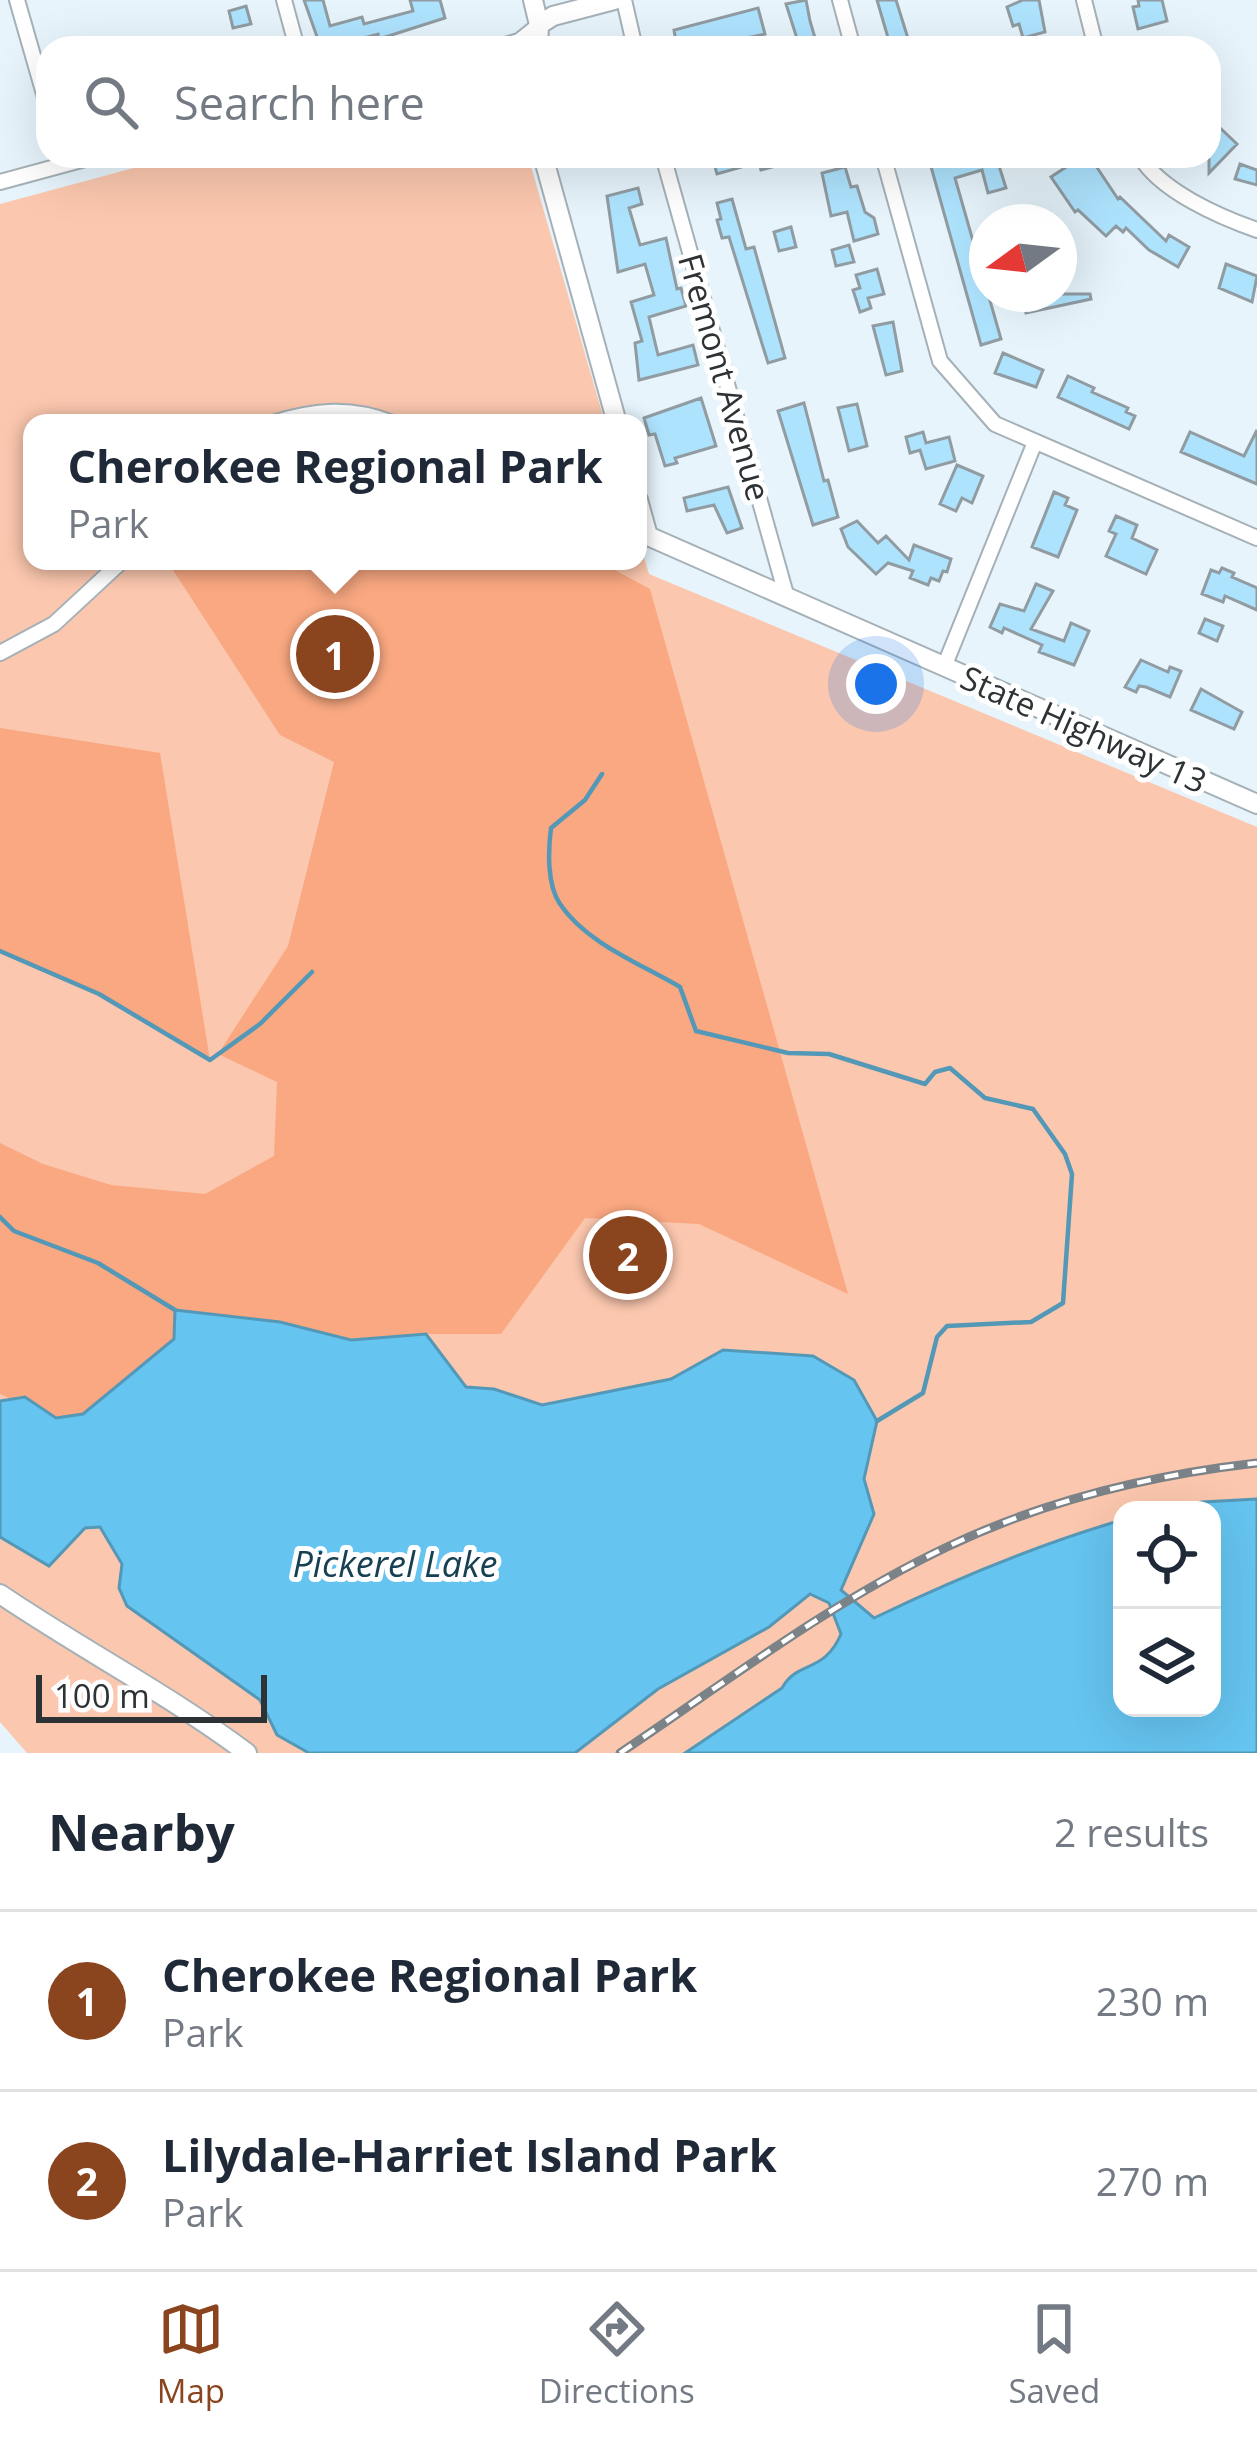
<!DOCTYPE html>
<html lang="en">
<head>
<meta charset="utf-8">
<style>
  :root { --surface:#fff; --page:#f2f2f3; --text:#1f2937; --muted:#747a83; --line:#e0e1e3; --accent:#8a441e }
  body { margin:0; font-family:"Open Sans",sans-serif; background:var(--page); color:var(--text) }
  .controls { position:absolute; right:36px; bottom:36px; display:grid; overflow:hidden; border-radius:24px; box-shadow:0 12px 48px #0002 }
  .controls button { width:108px; height:108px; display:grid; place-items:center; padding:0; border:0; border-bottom:3px solid var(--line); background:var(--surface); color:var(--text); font:60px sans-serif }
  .compass { position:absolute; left:969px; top:204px; width:108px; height:108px; border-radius:50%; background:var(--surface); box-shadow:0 12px 48px #0002; rotate:255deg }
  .scale { position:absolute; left:36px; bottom:30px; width:231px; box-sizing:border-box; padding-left:12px; border:6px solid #2d3234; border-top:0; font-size:33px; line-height:42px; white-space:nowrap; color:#2d3234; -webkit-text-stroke:9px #fff; paint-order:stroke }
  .you { position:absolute; left:876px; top:684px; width:42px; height:42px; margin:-30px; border:9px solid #fff; border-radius:50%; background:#1a73e8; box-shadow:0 0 0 18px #1a73e833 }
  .badge { display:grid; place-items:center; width:78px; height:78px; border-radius:50%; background:var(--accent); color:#fff; font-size:39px; font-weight:700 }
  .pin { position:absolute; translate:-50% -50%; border:6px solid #fff; box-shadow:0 3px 12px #0006 }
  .popup { position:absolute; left:23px; top:414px; width:624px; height:156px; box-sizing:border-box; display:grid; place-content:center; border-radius:24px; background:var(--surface); filter:drop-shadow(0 3px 9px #0005); font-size:39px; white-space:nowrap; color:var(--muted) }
  .popup b { font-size:45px; color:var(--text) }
  .popup::after { content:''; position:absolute; left:50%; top:100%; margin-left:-24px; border:24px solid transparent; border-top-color:var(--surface) }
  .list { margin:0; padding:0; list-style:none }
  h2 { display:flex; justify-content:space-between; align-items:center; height:156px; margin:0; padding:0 48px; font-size:51px }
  h2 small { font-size:39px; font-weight:400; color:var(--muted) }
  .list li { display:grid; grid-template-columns:78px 1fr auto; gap:36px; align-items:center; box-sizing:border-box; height:180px; padding:0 48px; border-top:3px solid var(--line) }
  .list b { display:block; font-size:45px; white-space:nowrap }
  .list p { margin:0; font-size:39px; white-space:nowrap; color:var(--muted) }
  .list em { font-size:39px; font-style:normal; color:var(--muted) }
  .icon { flex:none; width:66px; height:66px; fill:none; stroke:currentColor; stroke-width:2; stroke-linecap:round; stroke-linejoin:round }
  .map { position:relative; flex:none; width:1257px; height:1753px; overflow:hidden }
  .search { position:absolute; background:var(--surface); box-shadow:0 12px 48px #0002; left:36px; right:36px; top:36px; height:132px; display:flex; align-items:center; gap:30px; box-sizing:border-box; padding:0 42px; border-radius:36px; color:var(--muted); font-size:45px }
  .sheet { height:516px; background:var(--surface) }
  nav { display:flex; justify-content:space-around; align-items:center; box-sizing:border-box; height:168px; border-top:3px solid var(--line); background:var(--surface); font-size:33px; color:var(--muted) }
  nav a { display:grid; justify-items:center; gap:6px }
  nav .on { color:var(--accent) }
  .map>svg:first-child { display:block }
  .green { fill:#fbc7ae; fill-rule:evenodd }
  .forest { fill:#f9a881 }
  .water { fill:#65c4f0; stroke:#5498b8; stroke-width:3 }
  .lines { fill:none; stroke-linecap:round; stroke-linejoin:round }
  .stream { stroke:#5498b8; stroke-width:4.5 }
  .building { fill:#aee3fe; stroke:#909ca2; stroke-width:3 }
  .street-casing { stroke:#a5b1b7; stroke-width:18 }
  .secondary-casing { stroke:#a5b1b7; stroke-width:22 }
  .street { stroke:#fff; stroke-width:14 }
  .secondary { stroke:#fff; stroke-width:18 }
  .rail-casing { stroke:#7b8388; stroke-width:9 }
  .rail { stroke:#fff; stroke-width:4.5; stroke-dasharray:14; stroke-linecap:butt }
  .labels { text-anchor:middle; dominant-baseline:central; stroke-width:10; stroke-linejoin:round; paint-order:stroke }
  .street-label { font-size:33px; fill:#2d3234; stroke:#fff }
  .water-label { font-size:36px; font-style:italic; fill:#174053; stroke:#fff }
</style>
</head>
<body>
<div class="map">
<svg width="1257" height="1753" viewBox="0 0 1257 1753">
  <rect width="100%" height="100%" fill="#e7f4fb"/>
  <path class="green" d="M178 156H528L605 423H32V561H638V538L649 574 1257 827V1753H27L0 1722V204ZM1122 1510H1212V1708H1122Z"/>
  <path class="forest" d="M204 561H598L650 589 848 1294 699 1224 585 1218 501 1334H426L351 1340 280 1322 175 1310 174 1339 83 1414 56 1418 0 1394V1143L43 1164 111 1185 205 1194 274 1156 277 1082 218 1054 288 946 334 762 280 735 171 567Z
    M0 728 160 753 210 1060 99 994 0 951Z"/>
  <path class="water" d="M175 1310 280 1322 351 1340 426 1334 466 1387 494 1389 542 1405 671 1379 723 1350 813 1356 854 1380 877 1421 864 1479 874 1514 841 1590 874 1618C955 1579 1036 1545 1122 1520V1708H1212V1510H1165L1202 1502 1257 1499V1753H685L782 1688C797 1660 824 1674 841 1634L829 1603 810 1594 769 1627 658 1689 575 1753H309L277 1735 260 1700 127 1606 119 1588 122 1564 100 1527 85 1528 49 1566 0 1537V1401L25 1397 56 1418 83 1414 174 1339Z"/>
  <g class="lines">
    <path class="stream" d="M602 774 585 800 551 828C548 851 547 885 560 904 586 943 641 964 680 987L696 1031 788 1053 829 1054 925 1084 935 1072 950 1068 985 1098 1033 1109 1065 1154 1072 1174 1063 1303 1031 1322 947 1326 937 1337 923 1393 877 1421
      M0 951 99 994 210 1060 260 1024 312 972
      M0 1217 14 1231 98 1263 175 1310"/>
  </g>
  <path class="building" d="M304 0H323L330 26 362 17 364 24 413 11 410 0H440L445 18 379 39 378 34 341 44 342 48H321Z
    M806 0 810 21 818 48H800L786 4Z
    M877 0H896L911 48H891Z
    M1023 0H1039L1045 32 1023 38 1019 24 1013 26 1007 7Z
    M1138 0H1162L1167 21 1138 29 1133 7 1139 6Z
    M246 6 251 24 233 28 229 11Z
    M758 8 765 34 700 48H677L674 30Z
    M1217 125 1237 144 1209 173V134Z
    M712 156H773L776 166 761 170 759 162 717 174Z
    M928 156H996L1006 188 988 193 982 170 955 178 1001 339 981 345Z
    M1083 156 1089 163 1092 160 1118 199 1120 197 1166 241 1169 235 1189 247 1178 267 1149 250 1126 228 1123 232 1116 226 1106 236 1078 210 1075 212 1051 177Z
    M1240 164 1257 170V185L1235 179Z
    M845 167 851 187 857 186 865 212 874 218 878 234 854 241 847 212 831 216 822 173Z
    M638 188 642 204 629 208 640 245 666 238 677 289 681 288 686 306 649 317 658 355 693 345 698 365 639 380 635 343 642 341 631 302 654 295 645 264 618 272 607 196Z
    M732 199 746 249 754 247 785 358 768 363 729 237 722 238 717 220 721 219 717 203Z
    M791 227 796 247 779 251 774 232Z
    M849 245 854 262 836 266 832 250Z
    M1226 264 1257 276 1252 302 1219 288Z
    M877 269 884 294 868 298 871 308 860 312 853 290 860 288 856 275Z
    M1022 294H1090L1091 299 1026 313Z
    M893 322 902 371 886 375 873 326Z
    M1003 353 1043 370 1036 387 995 373Z
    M1068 376 1094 388 1092 392 1128 408 1126 412 1135 416 1129 429 1058 397Z
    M701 398 716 446 675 458 677 463 665 466 655 434 649 435 644 418Z
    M804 403 824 481 828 480 838 517 813 525 778 411Z
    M857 404 867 446 849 451 838 408Z
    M1257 430V484L1181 452 1190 432 1244 456Z
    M923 432 926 443 949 437 955 461 926 469 920 450 910 453 906 437Z
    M957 465 983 476 972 503 962 498 956 511 940 504Z
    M728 487 742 528 727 533 714 505 687 511 684 498Z
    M1054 492 1068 498 1065 505 1077 510 1058 557 1032 547Z
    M1116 516 1137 525 1132 538 1157 550 1146 574 1106 556 1116 534 1109 531Z
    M857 521 878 543 886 536 909 560 914 545 951 559 947 572 943 571 939 581 931 578 928 585 910 578 913 571 888 563 876 574 848 547 841 529Z
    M1222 568 1234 573 1232 577 1257 588V610L1225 596 1223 602 1202 594 1211 570 1219 573Z
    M1036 584 1053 591 1031 629 1064 641 1071 623 1089 631 1074 665 1039 652 1042 645 1004 628 1002 633 990 627 1000 604 1024 611Z
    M1205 619 1223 626 1217 641 1199 633Z
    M1141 660 1168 672 1170 667 1181 671 1170 697 1146 687 1139 686 1136 692 1125 687Z
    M1201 689 1242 712 1234 729 1191 710Z"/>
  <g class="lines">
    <g class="street-casing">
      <path id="street" d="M17 0 48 108
        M284 0 297 48
        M624 0 635 48
        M840 0 853 48
        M1084 0 1096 48
        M494 48 519 41 539 25
        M663 156 787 598
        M883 156 940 361 995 424 1257 538
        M1140 156C1160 191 1220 217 1257 230
        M0 182 96 156
        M272 423C315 410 350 406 393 423
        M0 653 54 624 122 561
        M944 667 1035 442"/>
    </g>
    <g class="secondary-casing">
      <path id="secondary" d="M533 0 539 25 538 48
        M539 25 553 16 614 0
        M543 156 617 423
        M638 500 648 536 1257 804
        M0 1594C81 1649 170 1695 247 1753"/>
    </g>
    <use href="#street" class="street"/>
    <use href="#secondary" class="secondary"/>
    <g class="rail-casing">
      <path id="rail" d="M620 1753C726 1682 831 1602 947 1547 1043 1501 1151 1475 1257 1463"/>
    </g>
    <use href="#rail" class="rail"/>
  </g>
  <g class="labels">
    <g class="street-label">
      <text transform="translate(725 377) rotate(74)">Fremont Avenue</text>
      <text transform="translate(1084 729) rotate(24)">State Highway 13</text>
    </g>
    <g class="water-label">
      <text x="395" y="1563">Pickerel Lake</text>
    </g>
  </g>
</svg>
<div class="controls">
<button><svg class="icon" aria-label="locate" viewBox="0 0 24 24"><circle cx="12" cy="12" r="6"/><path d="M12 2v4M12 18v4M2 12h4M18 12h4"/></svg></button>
<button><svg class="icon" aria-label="layers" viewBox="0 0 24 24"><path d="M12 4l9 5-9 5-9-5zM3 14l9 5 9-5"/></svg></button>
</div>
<svg class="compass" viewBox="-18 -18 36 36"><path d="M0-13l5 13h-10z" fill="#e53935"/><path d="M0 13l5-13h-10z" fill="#747a83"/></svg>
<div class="scale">100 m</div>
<div class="you"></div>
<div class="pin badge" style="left:335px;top:654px">1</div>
<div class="popup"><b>Cherokee Regional Park</b>Park</div>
<div class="pin badge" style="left:628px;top:1255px">2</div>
<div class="search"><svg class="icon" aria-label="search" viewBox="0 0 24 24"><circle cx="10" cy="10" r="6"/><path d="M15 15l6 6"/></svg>Search here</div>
</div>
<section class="sheet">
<h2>Nearby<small>2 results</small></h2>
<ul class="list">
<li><span class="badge">1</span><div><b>Cherokee Regional Park</b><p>Park</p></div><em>230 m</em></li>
<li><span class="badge">2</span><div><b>Lilydale-Harriet Island Park</b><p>Park</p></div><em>270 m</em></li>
</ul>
</section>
<nav>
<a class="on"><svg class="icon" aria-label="map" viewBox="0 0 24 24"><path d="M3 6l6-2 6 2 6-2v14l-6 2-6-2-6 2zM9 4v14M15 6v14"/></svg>Map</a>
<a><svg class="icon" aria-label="directions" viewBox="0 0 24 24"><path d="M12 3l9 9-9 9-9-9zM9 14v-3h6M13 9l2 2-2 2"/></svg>Directions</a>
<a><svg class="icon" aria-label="saved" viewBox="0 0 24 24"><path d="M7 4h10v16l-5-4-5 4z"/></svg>Saved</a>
</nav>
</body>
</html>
